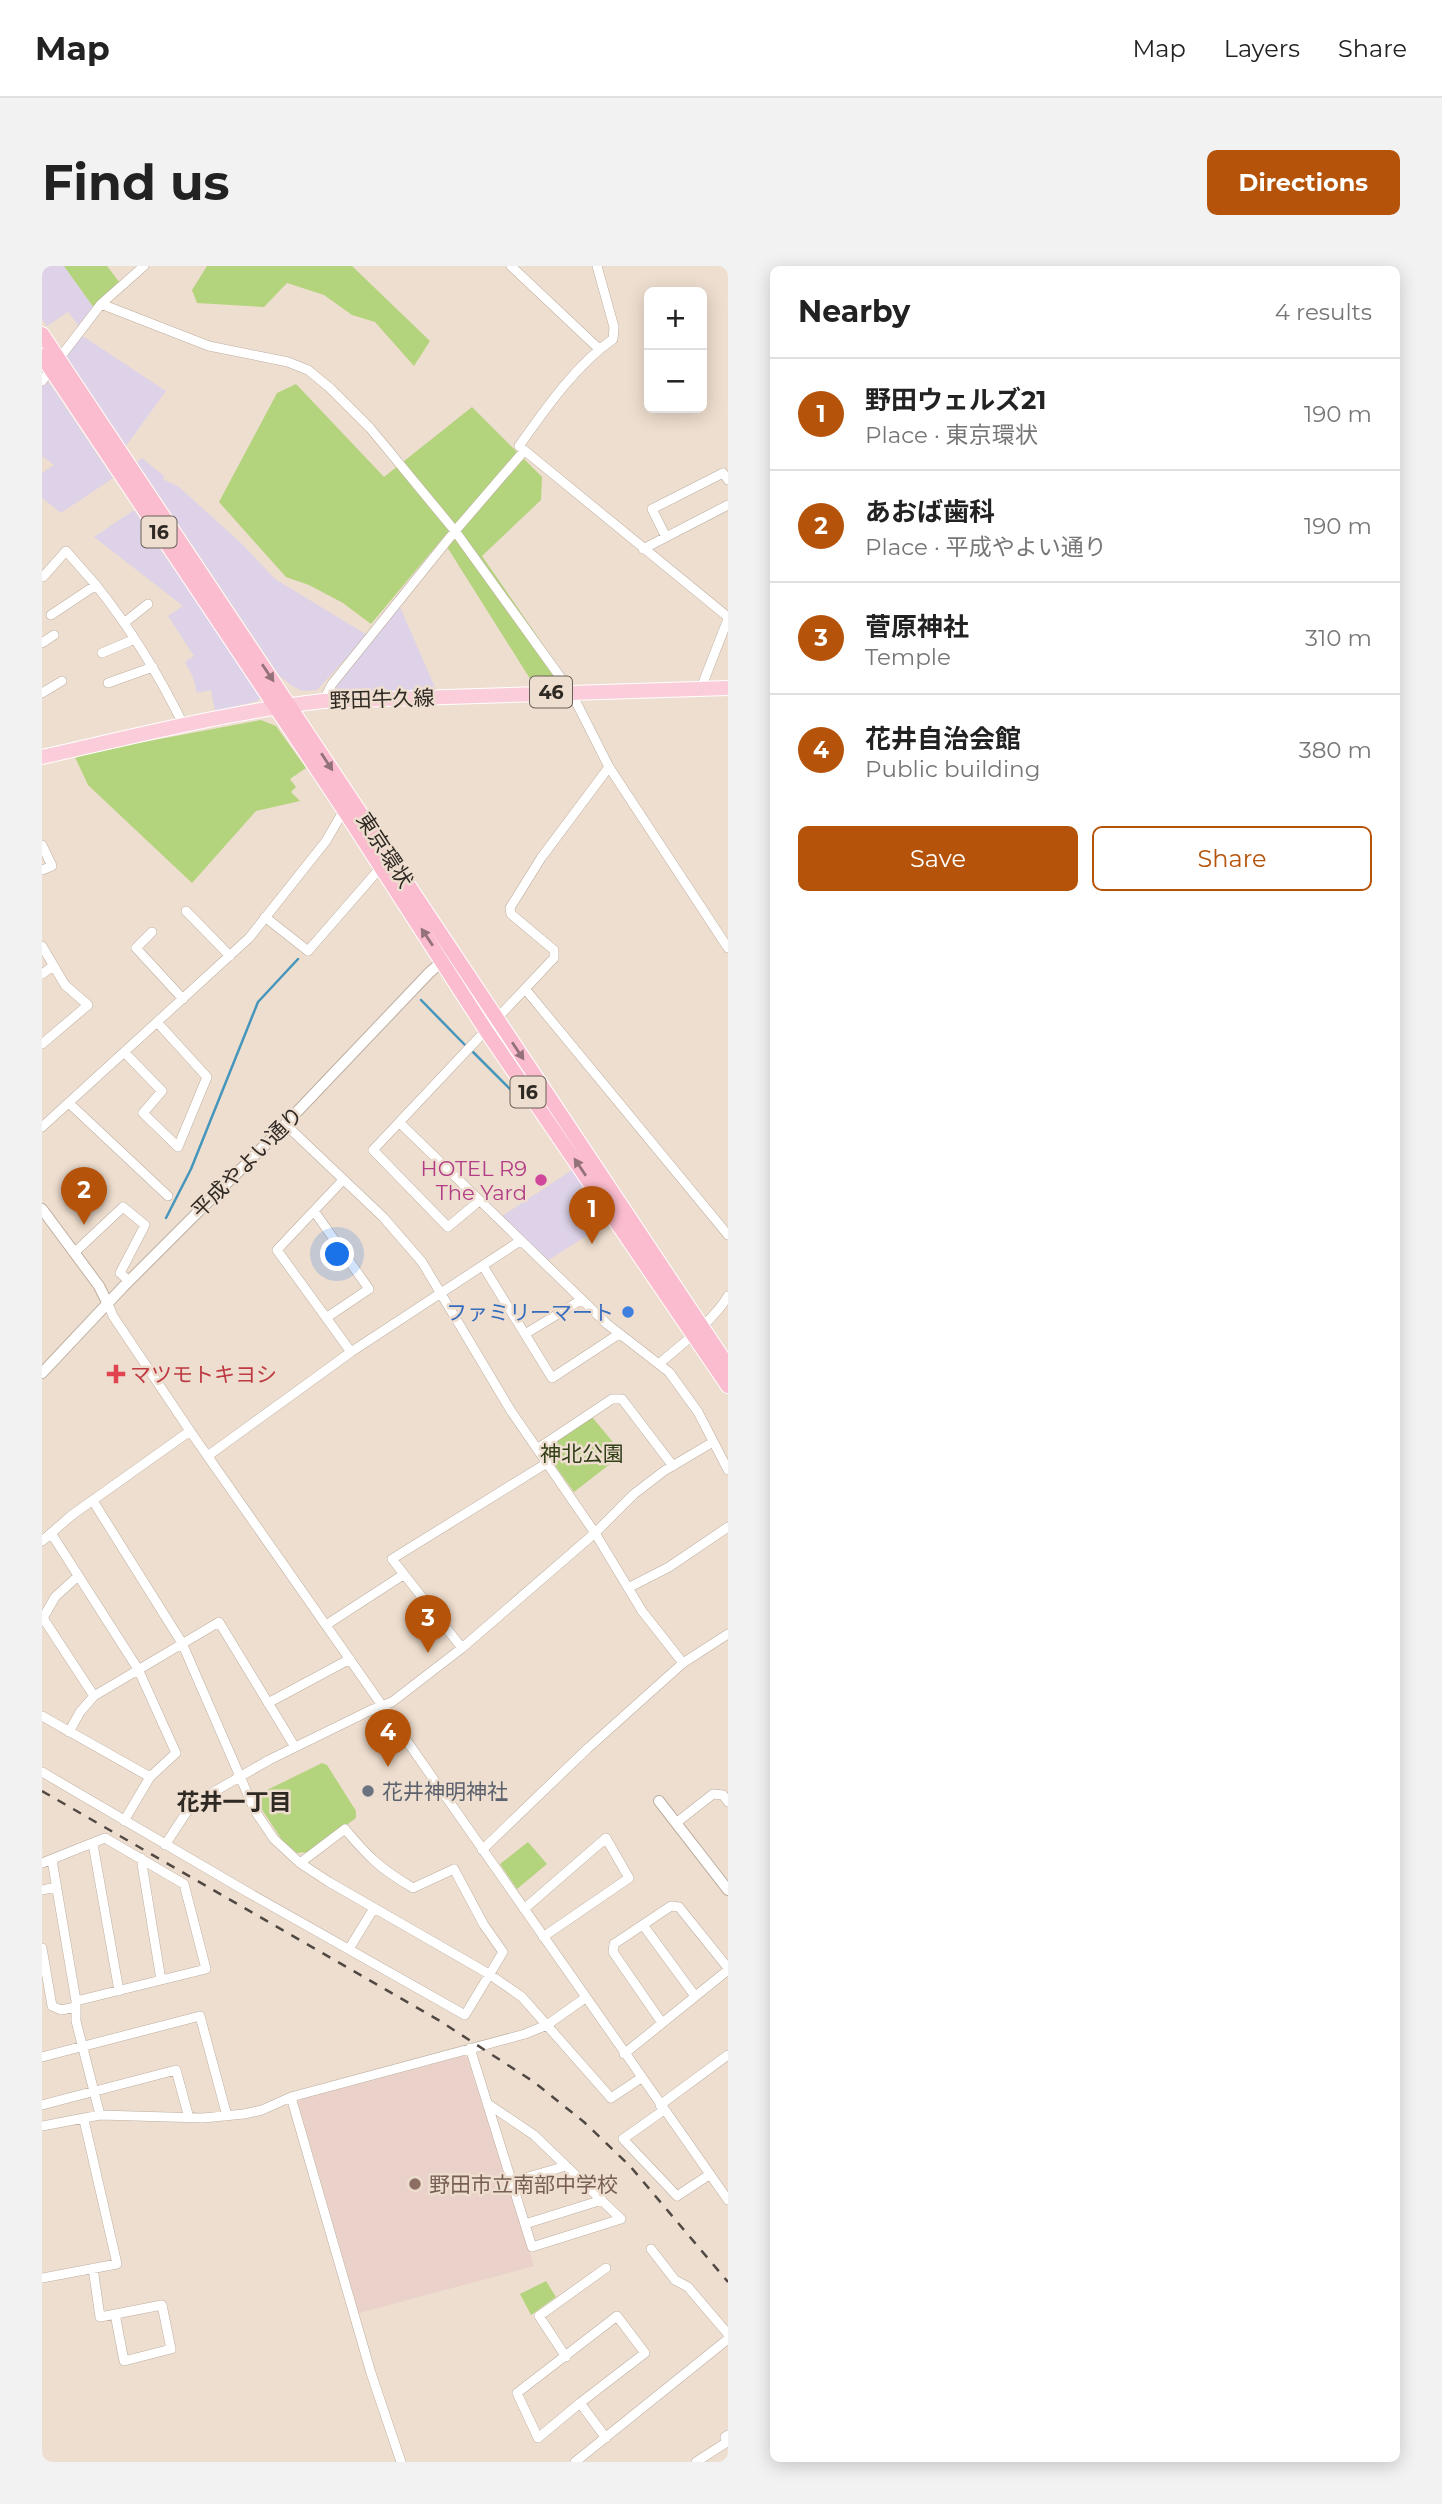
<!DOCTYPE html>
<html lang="en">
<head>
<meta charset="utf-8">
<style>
  :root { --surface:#fff; --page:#f2f2f2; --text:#222; --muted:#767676; --line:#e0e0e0; --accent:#b45309 }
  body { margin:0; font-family:Montserrat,"Noto Sans JP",sans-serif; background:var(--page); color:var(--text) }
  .controls { position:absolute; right:21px; top:21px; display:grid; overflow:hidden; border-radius:10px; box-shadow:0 4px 18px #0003 }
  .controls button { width:63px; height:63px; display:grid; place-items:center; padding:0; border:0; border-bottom:2px solid var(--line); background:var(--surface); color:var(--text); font:35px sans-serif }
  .you { position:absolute; left:296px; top:989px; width:24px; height:24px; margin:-18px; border:5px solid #fff; border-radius:50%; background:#1a73e8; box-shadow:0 0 0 10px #1a73e833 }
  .badge { display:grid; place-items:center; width:46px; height:46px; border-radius:50%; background:var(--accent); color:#fff; font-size:23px; font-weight:700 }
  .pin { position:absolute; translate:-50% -58px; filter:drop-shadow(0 2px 4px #0008) }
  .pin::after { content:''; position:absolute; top:37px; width:24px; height:21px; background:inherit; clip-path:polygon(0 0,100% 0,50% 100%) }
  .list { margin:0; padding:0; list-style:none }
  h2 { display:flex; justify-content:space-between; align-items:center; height:91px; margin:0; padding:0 28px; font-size:30px }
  h2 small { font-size:23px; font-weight:400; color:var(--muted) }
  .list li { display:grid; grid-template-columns:46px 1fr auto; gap:21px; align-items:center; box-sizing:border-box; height:112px; padding:0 28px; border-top:2px solid var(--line) }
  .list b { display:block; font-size:26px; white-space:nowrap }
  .list p { margin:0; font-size:23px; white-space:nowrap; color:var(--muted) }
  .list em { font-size:23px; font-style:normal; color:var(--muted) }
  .actions { display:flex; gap:14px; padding:21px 28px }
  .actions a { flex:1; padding:16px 0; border:2px solid var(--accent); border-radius:10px; text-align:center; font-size:24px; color:var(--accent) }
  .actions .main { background:var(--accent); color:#fff }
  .map { position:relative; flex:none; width:686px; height:2196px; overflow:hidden; border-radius:10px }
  header { display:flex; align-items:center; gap:42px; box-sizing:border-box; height:98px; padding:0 35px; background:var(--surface); border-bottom:2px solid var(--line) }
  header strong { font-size:33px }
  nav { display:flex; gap:38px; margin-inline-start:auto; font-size:24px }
  .intro { display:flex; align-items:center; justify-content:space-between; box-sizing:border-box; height:168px; padding:0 42px }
  h1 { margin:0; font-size:49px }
  .button { padding:18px 32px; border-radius:10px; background:var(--accent); color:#fff; font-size:24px; font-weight:700 }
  main { display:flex; gap:42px; padding:0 42px }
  aside { flex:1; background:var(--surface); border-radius:10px; box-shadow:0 4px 18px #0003 }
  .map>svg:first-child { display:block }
  .commercial { fill:#ddd2e7 }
  .education { fill:#ead1c9 }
  .green { fill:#b4d37d }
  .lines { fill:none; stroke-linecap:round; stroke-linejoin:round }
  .stream { stroke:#4696bb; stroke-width:2.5 }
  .minor-casing { stroke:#bdaea0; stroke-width:10 }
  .tertiary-casing { stroke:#bdaea0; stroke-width:12 }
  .primary-casing { stroke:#fff; stroke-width:16 }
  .trunk-casing { stroke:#fff; stroke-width:16 }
  .minor { stroke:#fff; stroke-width:9 }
  .tertiary { stroke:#fff; stroke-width:10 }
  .primary { stroke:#fbcdda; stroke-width:14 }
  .trunk { stroke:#fabcce; stroke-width:14 }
  .rail { stroke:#504842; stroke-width:2.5; stroke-dasharray:9 9; stroke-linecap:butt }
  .oneway { fill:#947279 }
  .hotel-dot { fill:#d1479c; stroke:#eedecf; stroke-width:2.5 }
  .shop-dot { fill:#3f7fe0; stroke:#eedecf; stroke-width:2.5 }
  .health-dot { fill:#e0444e; stroke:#eedecf; stroke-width:2.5 }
  .worship-dot { fill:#6b7280; stroke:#eedecf; stroke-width:2.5 }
  .education-dot { fill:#8d6e63; stroke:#eedecf; stroke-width:2.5 }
  .labels { text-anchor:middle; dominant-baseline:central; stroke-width:5; stroke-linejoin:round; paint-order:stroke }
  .shield { fill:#eedecf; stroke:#685f57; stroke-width:2 }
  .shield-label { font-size:19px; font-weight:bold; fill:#2f2924 }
  .street-label { font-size:21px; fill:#2f2924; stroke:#eedecf }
  .hotel-label { font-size:21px; fill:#b23c85; stroke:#eedecf; text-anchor:end }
  .shop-label { font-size:21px; fill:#366cbe; stroke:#eedecf; text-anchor:end }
  .health-label { font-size:21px; fill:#be3a42; stroke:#eedecf; text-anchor:start }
  .park-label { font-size:21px; fill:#313f17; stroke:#eedecf }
  .worship-label { font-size:21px; fill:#5b616d; stroke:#eedecf; text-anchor:start }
  .education-label { font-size:21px; fill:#785e54; stroke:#eedecf; text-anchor:start }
  .neighbourhood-label { font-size:23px; font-weight:bold; fill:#2f2924; stroke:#eedecf }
</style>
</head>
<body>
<header>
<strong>Map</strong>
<nav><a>Map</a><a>Layers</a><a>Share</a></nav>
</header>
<div class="intro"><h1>Find us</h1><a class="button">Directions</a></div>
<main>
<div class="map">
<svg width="686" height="2196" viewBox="0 0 686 2196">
  <rect width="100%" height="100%" fill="#eedecf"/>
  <path class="commercial" d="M0 0H22L52 42 37 60 26 46 5 60 0 53Z
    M39 69 124 125 84 180 23 88Z
    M5 113 71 212 19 247 0 232V207L12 199 0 190V120Z
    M100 192 122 210 121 213 137 221 201 279 233 313 325 369 275 424 261 425 250 420 237 409 95 196Z
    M92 244 218 431 216 435 173 445 169 424 155 427 151 411 143 396 152 390 126 350 141 340 52 271Z
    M358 341 395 426 296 424 293 419Z
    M530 904 566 956 505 995 459 951Z"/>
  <path class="education" d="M421 1790 425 1791 492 2000 317 2047 256 1836 260 1833Z"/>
  <path class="green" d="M22 0H65L78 17 52 42Z
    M165 0H310L388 75 372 100 333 56 310 49 282 29 245 17 222 41 155 37 150 24Z
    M254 118 342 211 430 141 500 211 499 234 440 290 529 419H492L400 273 329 358 301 337 267 319 244 311 177 236 235 127Z
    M219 454 234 460 264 502 248 513 254 521 249 526 258 535 214 545 150 617 46 519 32 489Z
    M550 1151 581 1188 532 1226 509 1194 515 1189 507 1180Z
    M280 1497 285 1499 314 1545V1552L267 1586 255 1587 240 1574 215 1536V1529Z
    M486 1576 505 1598 475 1623 458 1598Z
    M504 2015 514 2031 489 2049 478 2028Z"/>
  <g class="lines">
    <path class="stream" d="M379 734 424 780
      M431 786 484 839
      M124 952 149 903 216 736 256 693"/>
    <g class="minor-casing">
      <path id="minor" d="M469 0 557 83
        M555 0 572 61 571 73C533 100 504 142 477 180L686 351
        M59 38 167 80 246 96 266 104 288 122 328 162 413 265 529 426 567 501 686 682
        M0 115 59 38 102 0
        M624 271 610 243 681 207 686 214
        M601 283 686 239
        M1 311 24 285 54 319
        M9 349 54 319C89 363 117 409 142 460
        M82 357 106 338
        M0 377 12 369
        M60 387 93 373
        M66 417 111 401
        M659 422 686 353
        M0 427 20 415
        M281 435 290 418 413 265 482 185
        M0 579 10 600 0 604
        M144 645 188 690
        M223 651 266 685 339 601
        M110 666 94 682 141 733
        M0 680 23 719 46 739 0 778
        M0 708 11 700
        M484 724 686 969
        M82 786 120 825 101 847 136 881 165 811 115 756
        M28 838 126 930
        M358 857 565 1058 627 1106 656 1146 686 1204
        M243 858 341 951 380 996 469 1145 553 1267 600 1345 641 1397
        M0 861 207 672 284 575 302 544
        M301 914 235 984 309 1086
        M437 935 406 961 331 884 512 692V684L469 648 468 642 499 592 567 501
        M272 945 327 1023 284 1052
        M32 987 81 941 103 959 78 1007 87 1015
        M441 1000 510 1112 577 1068
        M66 1038 71 1050 148 1165 686 1934
        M483 1068 539 1034
        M618 1097C641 1077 670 1056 686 1030
        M495 1183 570 1133H580L631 1200
        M167 1189 309 1086 478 975
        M51 1235 140 1377 213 1545 232 1573 258 1597 287 1616 447 1708 480 1731 569 1832 599 1812
        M9 1267 96 1403 134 1487 108 1511 82 1555
        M0 1275 30 1249 148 1165
        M586 1322 627 1301 686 1261
        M1 1352 52 1430
        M0 1354 13 1331 35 1311
        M284 1359 361 1309
        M420 1382 350 1293 505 1197
        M226 1437 308 1393
        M0 1450 108 1511
        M27 1466 38 1446 52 1430 177 1356 253 1481
        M0 1506 207 1627 423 1749 461 1686 442 1659 412 1603 371 1622C339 1603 327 1592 303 1563L258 1597
        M634 1557 671 1528 681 1529 686 1536
        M51 1578 77 1725
        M123 1579 144 1547 161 1532 227 1494 329 1444 350 1436 420 1382 553 1267 592 1228 622 1205 671 1176
        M440 1584 545 1483 641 1397 686 1368
        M99 1592 119 1714
        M10 1594 34 1735V1755L58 1849
        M0 1597 63 1572 142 1618 164 1703 34 1735
        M0 1624 14 1621
        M482 1643 564 1572 587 1612 501 1671
        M601 1659 653 1730
        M0 1682 10 1740 19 1744 34 1741
        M307 1683 332 1642
        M620 1757 571 1686 572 1678 629 1640 637 1641 686 1702
        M428 1782 490 1981 579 1953 492 1869 446 1838
        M582 1788 686 1704
        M0 1791 158 1750 185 1850
        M249 1831 329 2107 359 2196
        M0 1839 134 1804 147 1852
        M618 1839 686 1789
        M622 1844 581 1873 635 1930 667 1909
        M0 1860 58 1849 161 1852 202 1848 220 1844 249 1831 483 1768 505 1759 543 1732
        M469 1916 524 1900
        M483 1958 560 1934
        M609 1983 633 2014 646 2021 686 2068
        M51 2002 58 2051 120 2039 129 2083 82 2095 73 2048
        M0 2012 75 1998 42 1854
        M524 2091 497 2050 564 2002
        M538 2137 496 2172 475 2127 575 2050 603 2087 538 2137 564 2172
        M533 2196 686 2073
        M654 2196 685 2176 683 2171 686 2169"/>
    </g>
    <g class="tertiary-casing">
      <path id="tertiary" d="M0 943 57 1020 66 1038
        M0 1107 81 1021 232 870 387 707 404 692
        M617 1535 686 1624"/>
    </g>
    <g class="primary-casing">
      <path id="primary" d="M0 491C93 470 187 446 281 435L686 422"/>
    </g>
    <g class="trunk-casing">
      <path id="trunk" d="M0 68 686 1100
        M0 90 302 544 445 766 686 1120"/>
    </g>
    <use href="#minor" class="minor"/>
    <use href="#tertiary" class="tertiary"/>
    <use href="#primary" class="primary"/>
    <use href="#trunk" class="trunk"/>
    <path class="rail" d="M0 1525 398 1755 492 1816 542 1856 588 1900 686 2016"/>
  </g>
  <defs><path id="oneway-solid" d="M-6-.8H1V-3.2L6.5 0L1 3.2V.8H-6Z" transform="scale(1.75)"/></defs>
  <g class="oneway">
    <use href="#oneway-solid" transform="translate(226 407) rotate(56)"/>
    <use href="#oneway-solid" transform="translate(285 496) rotate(57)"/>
    <use href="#oneway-solid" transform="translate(385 671) rotate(-124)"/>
    <use href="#oneway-solid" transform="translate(476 785) rotate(56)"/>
    <use href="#oneway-solid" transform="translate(538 901) rotate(-124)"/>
  </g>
  <circle class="hotel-dot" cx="499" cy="914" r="7"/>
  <circle class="shop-dot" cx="586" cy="1046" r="7"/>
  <path class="health-dot" d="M70.5 1097.5h7v7h7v7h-7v7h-7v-7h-7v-7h7z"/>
  <circle class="worship-dot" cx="326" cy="1525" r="7"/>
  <circle class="education-dot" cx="373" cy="1918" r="7"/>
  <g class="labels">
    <g class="shield">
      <rect x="99.5" y="250.5" width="35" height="31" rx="5"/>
      <rect x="488" y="410.5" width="42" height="31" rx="5"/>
      <rect x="468.5" y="810.5" width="35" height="31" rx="5"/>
    </g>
    <g class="shield-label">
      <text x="117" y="266">16</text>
      <text x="509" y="426">46</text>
      <text x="486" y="826">16</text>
    </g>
    <g class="street-label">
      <text transform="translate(340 433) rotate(-2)">野田牛久線</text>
      <text transform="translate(343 584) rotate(57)">東京環状</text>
      <text transform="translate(205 896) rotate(-45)">平成やよい通り</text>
    </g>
    <g class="hotel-label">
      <text x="485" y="902">HOTEL R9<tspan x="485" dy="24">The Yard</tspan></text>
    </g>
    <g class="shop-label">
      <text x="572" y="1046">ファミリーマート</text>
    </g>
    <g class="health-label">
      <text x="88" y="1108">マツモトキヨシ</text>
    </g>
    <g class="park-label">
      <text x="540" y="1187">神北公園</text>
    </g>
    <g class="worship-label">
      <text x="340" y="1525">花井神明神社</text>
    </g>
    <g class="education-label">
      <text x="387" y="1918">野田市立南部中学校</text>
    </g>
    <g class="neighbourhood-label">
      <text x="192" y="1536">花井一丁目</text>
    </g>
  </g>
</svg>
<div class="controls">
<button>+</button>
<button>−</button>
</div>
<div class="you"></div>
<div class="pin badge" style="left:550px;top:978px">1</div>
<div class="pin badge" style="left:42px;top:959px">2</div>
<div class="pin badge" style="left:386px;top:1387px">3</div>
<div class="pin badge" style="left:346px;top:1501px">4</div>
</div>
<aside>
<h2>Nearby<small>4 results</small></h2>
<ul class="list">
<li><span class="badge">1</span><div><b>野田ウェルズ21</b><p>Place · 東京環状</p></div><em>190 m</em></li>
<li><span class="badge">2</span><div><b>あおば歯科</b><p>Place · 平成やよい通り</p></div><em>190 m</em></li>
<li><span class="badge">3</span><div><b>菅原神社</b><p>Temple</p></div><em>310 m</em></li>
<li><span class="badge">4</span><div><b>花井自治会館</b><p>Public building</p></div><em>380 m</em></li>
</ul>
<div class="actions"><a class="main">Save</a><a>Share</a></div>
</aside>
</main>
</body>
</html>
